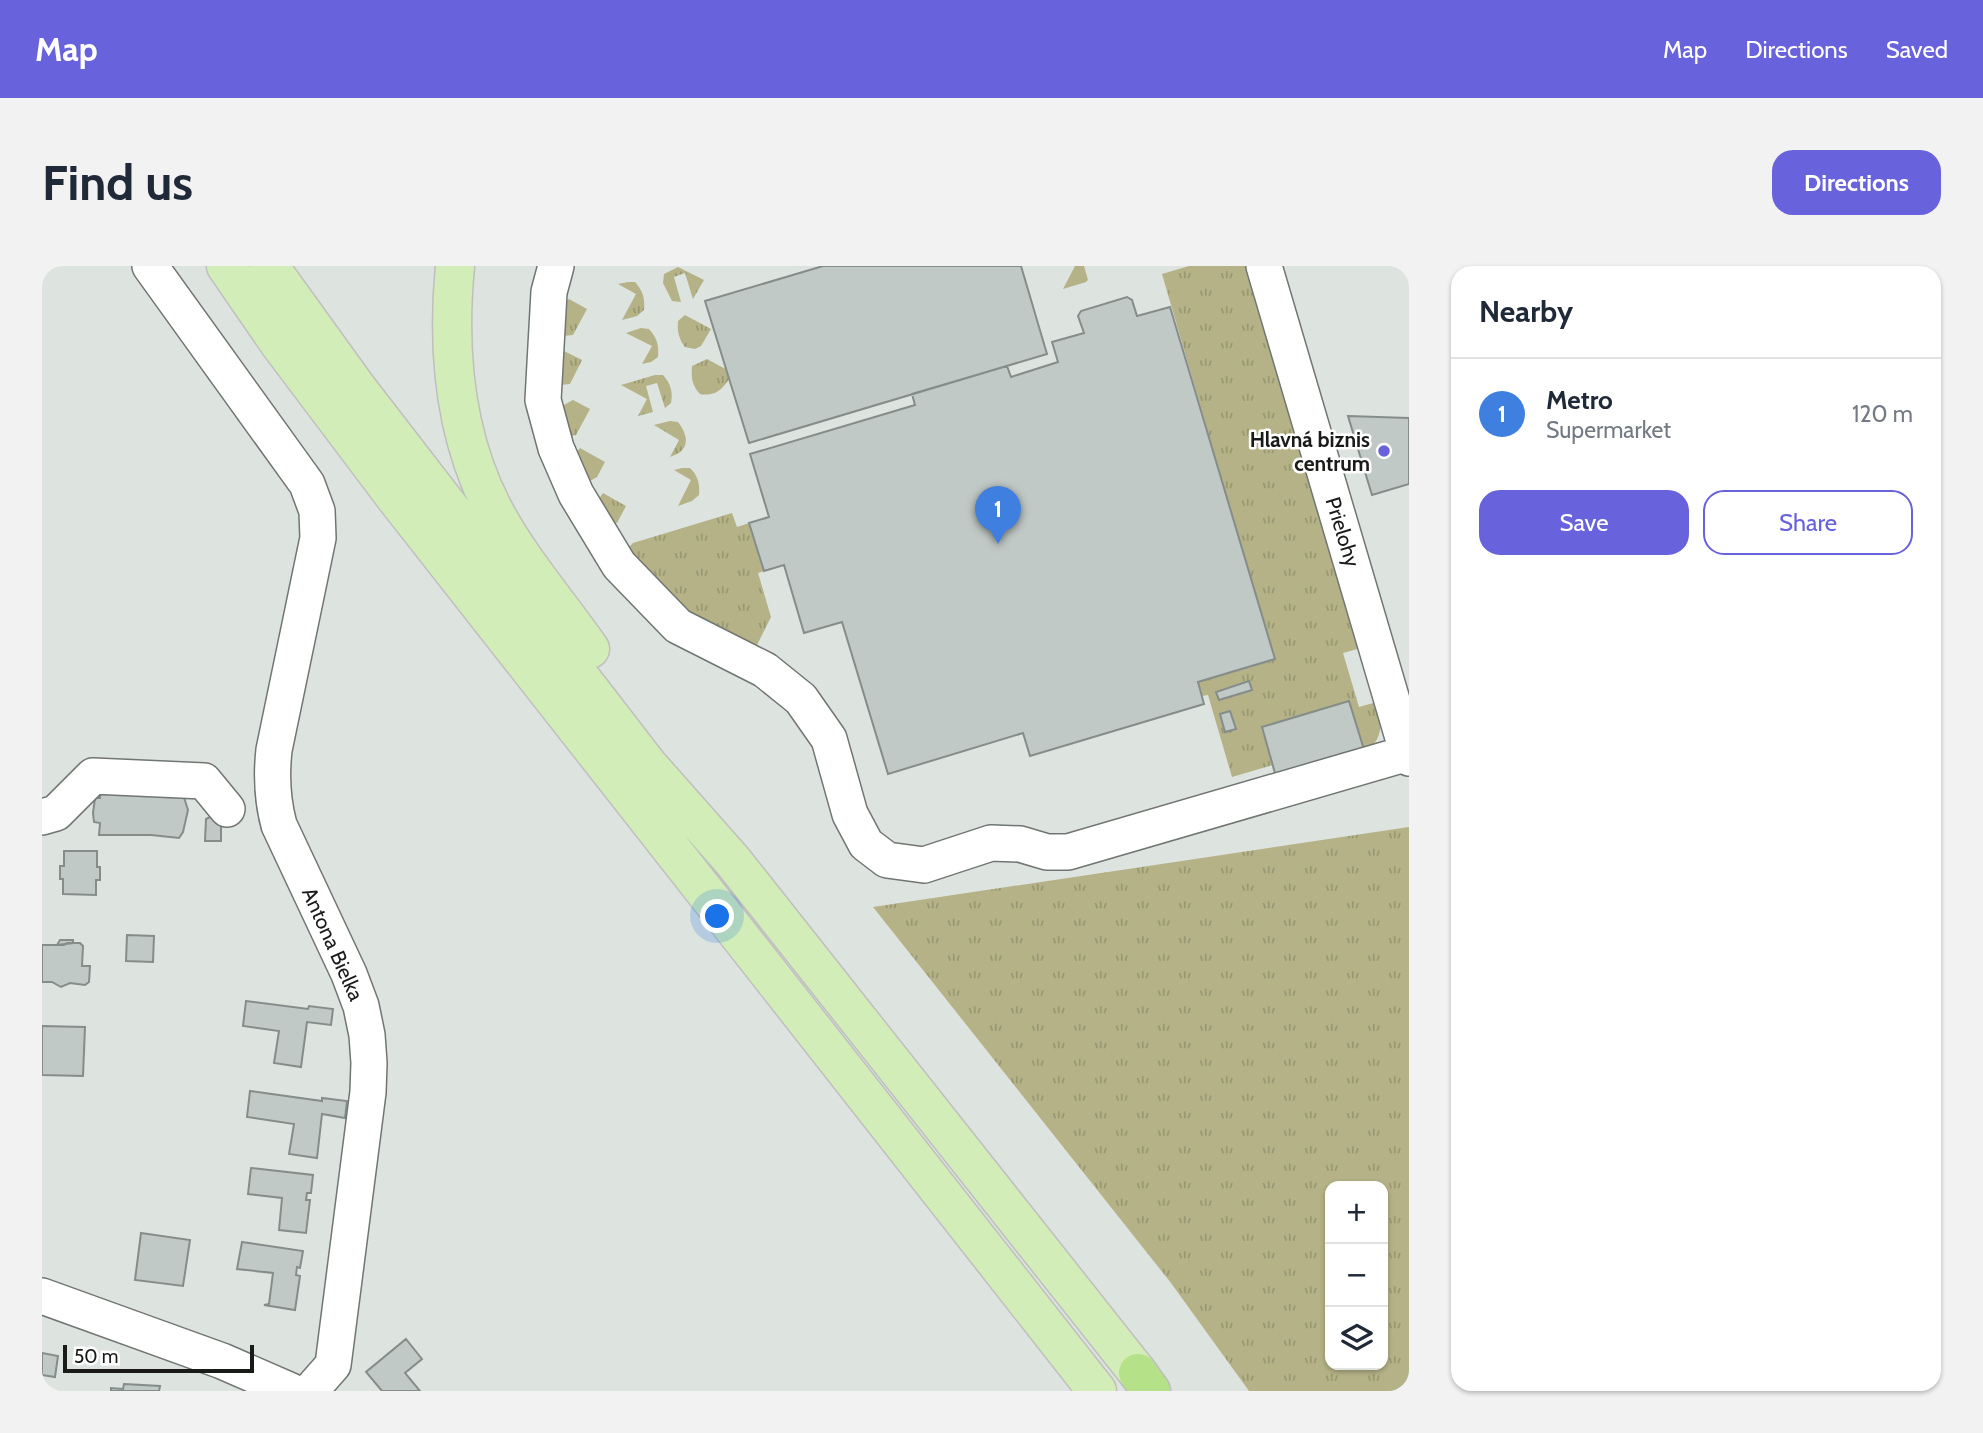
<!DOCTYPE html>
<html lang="en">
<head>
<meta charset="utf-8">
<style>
  :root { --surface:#fff; --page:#f2f2f3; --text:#1f2937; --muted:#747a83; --line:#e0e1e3; --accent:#6862dc }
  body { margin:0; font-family:Cabin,sans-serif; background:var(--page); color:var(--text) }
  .controls { position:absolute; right:21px; bottom:21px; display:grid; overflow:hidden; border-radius:14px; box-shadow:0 2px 5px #0004 }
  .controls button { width:63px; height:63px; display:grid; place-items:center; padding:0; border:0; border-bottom:2px solid var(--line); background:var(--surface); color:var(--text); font:35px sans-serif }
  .scale { position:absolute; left:21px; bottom:18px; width:191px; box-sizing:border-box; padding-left:7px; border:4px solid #191b19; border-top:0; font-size:19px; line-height:24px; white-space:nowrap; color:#191b19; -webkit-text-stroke:5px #fff; paint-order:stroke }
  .you { position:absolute; left:676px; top:651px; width:24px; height:24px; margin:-18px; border:5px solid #fff; border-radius:50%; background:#1a73e8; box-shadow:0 0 0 10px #1a73e833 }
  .badge { display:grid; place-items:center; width:46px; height:46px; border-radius:50%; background:var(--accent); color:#fff; font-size:23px; font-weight:700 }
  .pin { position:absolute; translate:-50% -58px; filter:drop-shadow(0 2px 4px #0008) }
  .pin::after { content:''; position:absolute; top:37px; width:24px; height:21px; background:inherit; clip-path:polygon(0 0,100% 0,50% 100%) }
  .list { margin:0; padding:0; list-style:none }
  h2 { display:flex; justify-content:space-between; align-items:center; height:91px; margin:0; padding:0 28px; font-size:30px }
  h2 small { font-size:23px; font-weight:400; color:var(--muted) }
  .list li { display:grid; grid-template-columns:46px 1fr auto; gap:21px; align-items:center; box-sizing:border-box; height:112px; padding:0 28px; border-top:2px solid var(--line) }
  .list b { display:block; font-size:26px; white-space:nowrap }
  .list p { margin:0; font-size:23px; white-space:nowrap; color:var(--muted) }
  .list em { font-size:23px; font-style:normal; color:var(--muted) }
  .actions { display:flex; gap:14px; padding:21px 28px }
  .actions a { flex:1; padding:16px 0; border:2px solid var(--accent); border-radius:21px; text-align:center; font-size:24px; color:var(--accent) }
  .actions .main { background:var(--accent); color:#fff }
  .icon { flex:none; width:38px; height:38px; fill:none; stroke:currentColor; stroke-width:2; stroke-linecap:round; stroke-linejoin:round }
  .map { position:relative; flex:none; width:1367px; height:1125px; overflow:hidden; border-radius:21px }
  header { display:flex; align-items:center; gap:42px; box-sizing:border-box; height:98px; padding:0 35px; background:var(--accent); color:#fff }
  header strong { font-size:33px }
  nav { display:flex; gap:38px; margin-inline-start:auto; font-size:24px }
  .intro { display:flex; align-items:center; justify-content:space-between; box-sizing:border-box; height:168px; padding:0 42px }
  h1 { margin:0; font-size:49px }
  .button { padding:18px 32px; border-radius:21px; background:var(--accent); color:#fff; font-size:24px; font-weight:700 }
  main { display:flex; gap:42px; padding:0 42px }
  aside { flex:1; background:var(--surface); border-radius:21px; box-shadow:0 2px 5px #0004 }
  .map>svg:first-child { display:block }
  .grass { fill:url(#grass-tufts); fill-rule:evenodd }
  .building { fill:#c1c9c7; stroke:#858d8b; stroke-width:2 }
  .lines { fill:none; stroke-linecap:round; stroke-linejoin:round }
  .minor-casing { stroke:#707672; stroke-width:38 }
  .major-casing { stroke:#bfbfbf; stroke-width:41 }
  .highway-casing { stroke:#bfbfbf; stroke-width:41 }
  .minor { stroke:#fff; stroke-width:35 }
  .major { stroke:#d3edb8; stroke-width:38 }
  .highway { stroke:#b5e189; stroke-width:38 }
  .poi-dot { fill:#6862dc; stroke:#fff; stroke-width:2.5 }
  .labels { text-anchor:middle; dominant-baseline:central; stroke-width:5; stroke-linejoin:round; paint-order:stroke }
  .poi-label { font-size:21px; font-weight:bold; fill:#191b19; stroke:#fff; text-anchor:end }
  .street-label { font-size:21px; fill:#191b19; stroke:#fff }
</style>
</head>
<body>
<header>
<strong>Map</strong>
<nav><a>Map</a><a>Directions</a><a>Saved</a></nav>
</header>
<div class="intro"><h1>Find us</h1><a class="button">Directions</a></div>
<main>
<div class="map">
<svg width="1367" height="1125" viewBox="0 0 1367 1125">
  <defs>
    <pattern id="grass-tufts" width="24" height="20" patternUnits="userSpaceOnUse" patternTransform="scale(1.75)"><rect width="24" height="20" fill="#b4b286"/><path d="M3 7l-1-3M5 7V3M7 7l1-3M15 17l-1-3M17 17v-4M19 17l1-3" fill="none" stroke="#9a9873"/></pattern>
  </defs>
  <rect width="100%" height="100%" fill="#dde3df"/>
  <path class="grass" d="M1033 0H1042L1046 14 1044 16 1021 23Z
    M1147 0H1205L1319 382 1301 387 1317 441 1335 436C1340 457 1342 472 1323 487L1307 435 1220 461 1231 499 1190 511 1166 429 1160 430 1156 416 1232 393 1120 8ZM1188 445 1194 463 1184 466 1178 448Z
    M636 1 662 14 651 33 643 7 632 11 639 36 630 35 621 17 622 8Z
    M586 16H593C601 25 603 32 602 44L595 50 580 54 594 28 576 18Z
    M527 33 545 43 531 69 520 70 521 37Z
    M643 49 669 63 659 80 653 83 643 81C637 73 635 66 636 55Z
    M599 62 607 63C615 72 617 79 616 91L609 96 600 98 610 80 584 67Z
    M522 85 540 94 528 118 517 119V89Z
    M665 93 691 107C682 121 676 131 658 128 650 119 649 112 650 100Z
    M613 109H621C629 118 631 126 629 137L623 142 615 117 604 120 611 146 596 150 605 133 579 119Z
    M531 134 548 143 534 169 529 170 519 149 522 139Z
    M628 155 636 156C648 172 647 185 628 191L637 174 612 159Z
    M538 182 563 196 555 211 548 215 539 208 533 188Z
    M640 202H648C656 210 658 218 657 229L650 235 636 240 649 214 632 204Z
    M561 227 584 240 575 257 570 258 556 234Z
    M690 247 695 261 707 257 722 305 716 307 729 351 715 379C679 375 643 347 616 322 605 311 596 295 586 282L591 277Z
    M1367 561V1125H1207L1129 1017 831 641ZM1341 920V1099H1288V920Z"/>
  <path class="building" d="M781 0H979L1005 88 707 177 663 35Z
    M1085 31 1090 34 1095 50 1128 41 1233 393 1156 416 1162 438 988 490 981 467 846 508 800 356 762 367 742 299 722 305 707 257 727 251 708 188 873 139 870 128 965 100 969 111 1016 96 1010 76 1042 67 1036 50 1039 45Z
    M1306 150 1367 152V218L1330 229Z
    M1207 415 1210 424 1177 434 1174 426Z
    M1307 435 1323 487 1236 518 1220 461Z
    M1188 445 1194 463 1183 466 1178 448Z
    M59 518 139 522 146 544 141 566 137 572 109 569H57L58 557 52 556 51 547 53 532H58Z
    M168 551 179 552V575H163L164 553Z
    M22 585H55V601H58V614H54V629L21 628V613H18V600H22Z
    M85 669 112 670 111 696 84 695Z
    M18 674H31V677L15 679Z
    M25 677H38L41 680 40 700H48L47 716 43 719 28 717 19 721 10 716H0V679H22Z
    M204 735 266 743 267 740 291 743 289 759 265 756 259 801 232 797 237 765 201 760Z
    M0 760 43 761 41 810 0 809Z
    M208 825 280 835V832L305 835 303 852 280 848 275 892 247 888 252 858 205 851Z
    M209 902 271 909 269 927H265L264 934H268L264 967 237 964 240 932 206 928Z
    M99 967 148 974 141 1020 93 1014Z
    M200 976 261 985 258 1002 255 1001 254 1009 258 1010 253 1044 222 1039 227 1038 231 1007 195 1003Z
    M364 1073 380 1093 363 1107 378 1125H340L324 1106Z
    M0 1087 16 1090 13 1111 0 1109Z
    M82 1118 118 1120 117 1125H69V1122L81 1123Z"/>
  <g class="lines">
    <g class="minor-casing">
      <path id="minor" d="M108 0 265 218 275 245 276 272 232 484C229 511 230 533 237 559L307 708 319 740 325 769 327 797 326 826 291 1099 268 1125
        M514 0 507 26 501 134 514 182 534 228 577 299 636 360 723 404 759 433 787 473 808 548 824 578 845 594 882 599 949 577 978 578 1005 586H1026L1366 487
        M1222 0 1367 492
        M0 551 14 547 51 510 162 515 185 543
        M0 1030 180 1095 249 1125"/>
    </g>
    <g class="major-casing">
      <path id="major" d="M184 0 237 77 353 231 1055 1125
        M227 0 315 122 606 499 690 594 1096 1107
        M413 0C405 83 412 168 451 243 475 290 518 340 548 383"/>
    </g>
    <g class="highway-casing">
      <path id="highway" d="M1096 1107 1109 1125"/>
    </g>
    <use href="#minor" class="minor"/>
    <use href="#major" class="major"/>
    <use href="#highway" class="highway"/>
  </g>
  <circle class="poi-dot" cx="1342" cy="185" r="7"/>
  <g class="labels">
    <g class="poi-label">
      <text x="1328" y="173">Hlavná biznis<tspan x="1328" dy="24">centrum</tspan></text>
    </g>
    <g class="street-label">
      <text transform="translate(1301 266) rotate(73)">Prielohy</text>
      <text transform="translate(291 678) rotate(66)">Antona Bielka</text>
    </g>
  </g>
</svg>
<div class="controls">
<button>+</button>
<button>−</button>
<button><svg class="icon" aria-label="layers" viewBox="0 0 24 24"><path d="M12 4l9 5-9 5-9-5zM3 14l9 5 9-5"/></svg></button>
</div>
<div class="scale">50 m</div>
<div class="you"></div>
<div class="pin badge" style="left:956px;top:278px;background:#3f7fe0">1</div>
</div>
<aside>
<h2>Nearby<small></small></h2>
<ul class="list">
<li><span class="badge" style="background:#3f7fe0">1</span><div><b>Metro</b><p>Supermarket</p></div><em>120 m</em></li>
</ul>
<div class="actions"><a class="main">Save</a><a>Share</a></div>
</aside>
</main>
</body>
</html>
